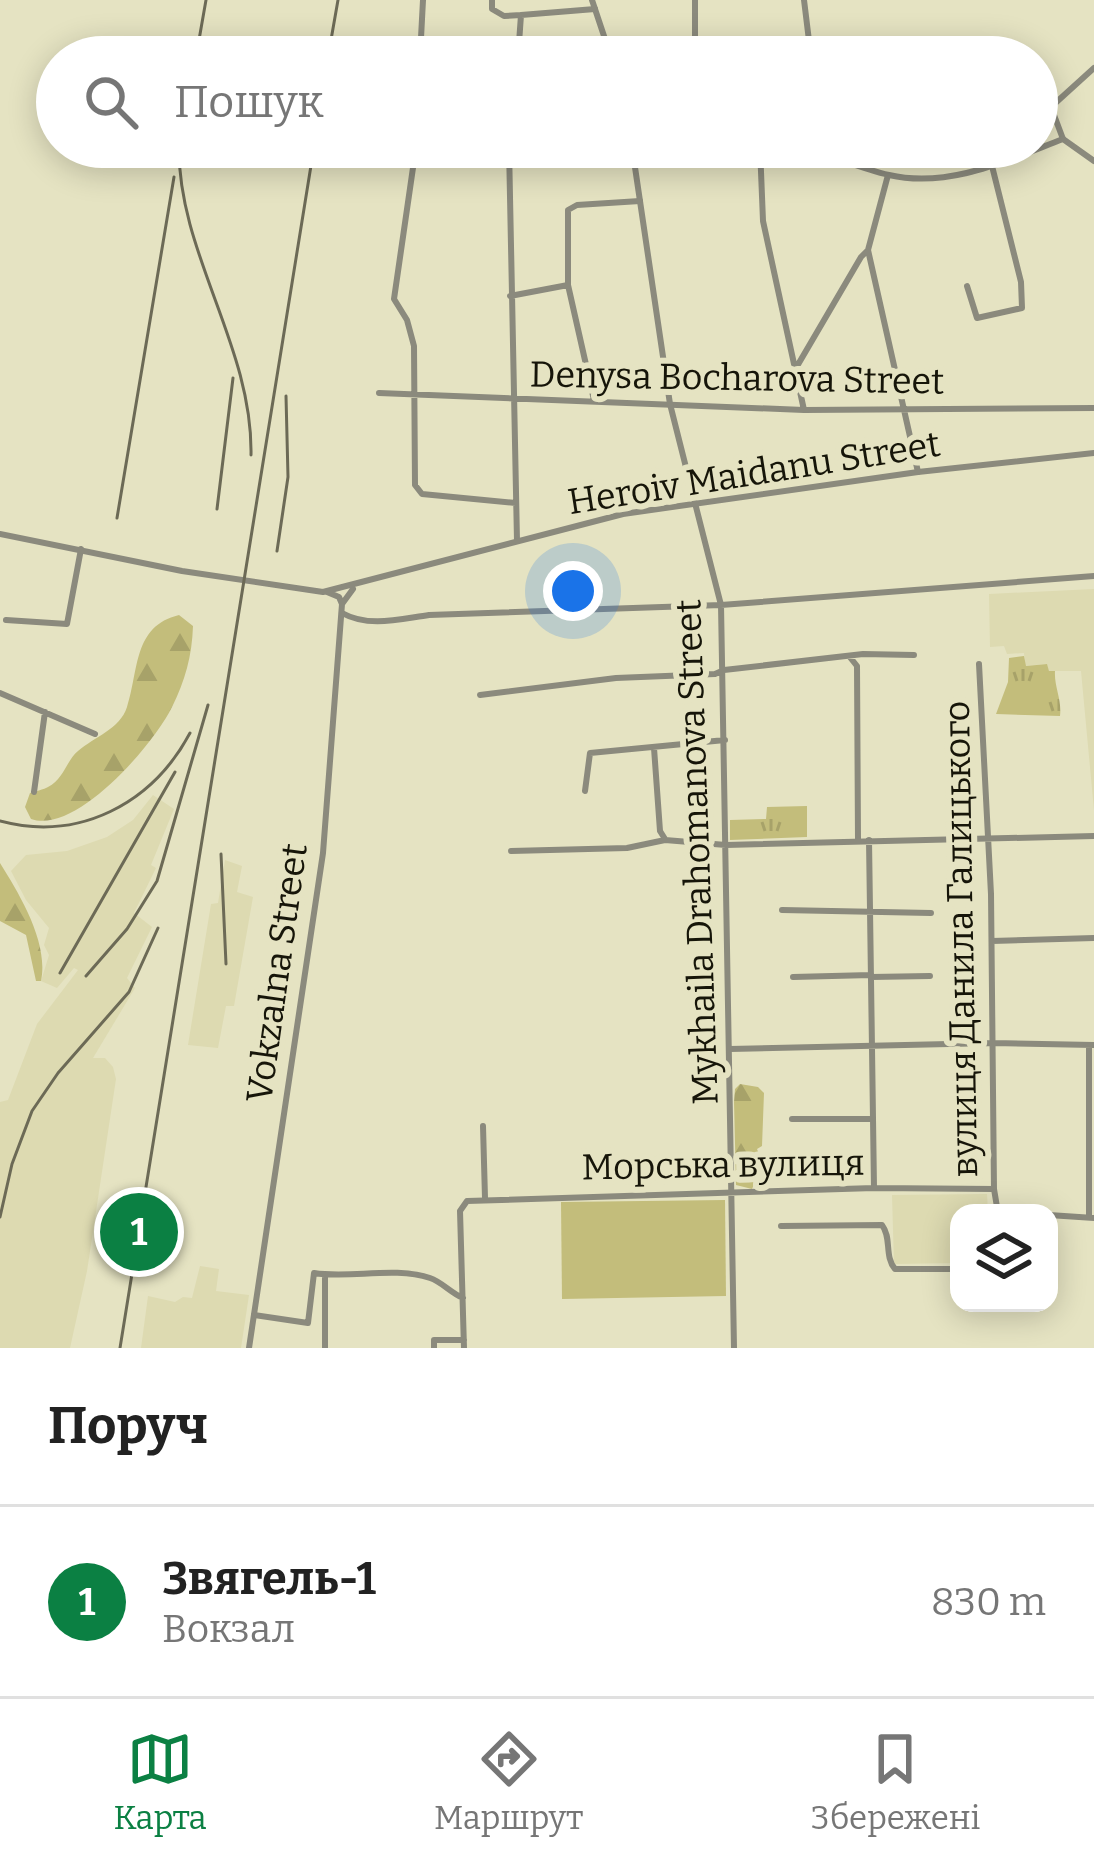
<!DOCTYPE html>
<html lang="uk">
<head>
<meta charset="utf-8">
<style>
  :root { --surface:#fff; --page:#f2f2f2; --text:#222; --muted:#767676; --line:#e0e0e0; --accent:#0b8043 }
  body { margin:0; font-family:Bitter,serif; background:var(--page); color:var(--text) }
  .controls { position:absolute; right:36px; bottom:36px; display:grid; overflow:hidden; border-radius:24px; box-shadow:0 6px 30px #0003 }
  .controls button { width:108px; height:108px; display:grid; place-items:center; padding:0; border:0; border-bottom:3px solid var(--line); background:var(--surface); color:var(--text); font:60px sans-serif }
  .you { position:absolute; left:573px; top:591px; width:42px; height:42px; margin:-30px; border:9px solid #fff; border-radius:50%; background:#1a73e8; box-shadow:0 0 0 18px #1a73e833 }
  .badge { display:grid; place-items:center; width:78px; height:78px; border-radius:50%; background:var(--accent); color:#fff; font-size:39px; font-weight:700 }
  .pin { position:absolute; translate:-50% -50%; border:6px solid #fff; box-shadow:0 3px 12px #0006 }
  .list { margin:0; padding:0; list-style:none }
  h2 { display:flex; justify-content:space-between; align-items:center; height:156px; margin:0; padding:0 48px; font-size:51px }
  h2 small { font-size:39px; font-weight:400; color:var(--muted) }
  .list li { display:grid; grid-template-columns:78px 1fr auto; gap:36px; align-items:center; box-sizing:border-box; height:192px; padding:0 48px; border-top:3px solid var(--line) }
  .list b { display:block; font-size:45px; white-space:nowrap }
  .list p { margin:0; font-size:39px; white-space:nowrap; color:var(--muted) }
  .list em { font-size:39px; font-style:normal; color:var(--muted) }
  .icon { flex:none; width:66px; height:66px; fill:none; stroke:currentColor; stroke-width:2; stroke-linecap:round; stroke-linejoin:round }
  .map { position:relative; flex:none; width:1094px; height:1348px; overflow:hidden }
  .search { position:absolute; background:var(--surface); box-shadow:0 6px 30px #0003; left:36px; right:36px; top:36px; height:132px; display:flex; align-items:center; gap:30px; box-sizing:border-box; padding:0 42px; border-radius:66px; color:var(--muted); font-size:45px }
  .sheet { height:348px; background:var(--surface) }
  nav { display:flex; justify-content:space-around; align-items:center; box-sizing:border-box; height:168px; border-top:3px solid var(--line); background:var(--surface); font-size:33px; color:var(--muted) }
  nav a { display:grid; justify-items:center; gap:6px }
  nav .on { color:var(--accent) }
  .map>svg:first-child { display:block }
  .built { fill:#dddab1 }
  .grass { fill:url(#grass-tufts) }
  .forest { fill:url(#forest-firs) }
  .pitch { fill:#c3bd7b }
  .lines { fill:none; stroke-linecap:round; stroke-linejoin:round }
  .minor { stroke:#8b8a7d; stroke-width:6 }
  .tertiary { stroke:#8b8a7d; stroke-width:6 }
  .rail { stroke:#6c6a56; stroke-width:3 }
  .labels { text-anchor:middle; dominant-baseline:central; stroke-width:12; stroke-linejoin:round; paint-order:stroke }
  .street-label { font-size:36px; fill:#161509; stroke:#e5e3c2 }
</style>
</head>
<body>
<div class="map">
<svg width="1094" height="1348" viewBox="0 0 1094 1348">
  <defs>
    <pattern id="grass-tufts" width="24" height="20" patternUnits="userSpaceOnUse" patternTransform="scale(3)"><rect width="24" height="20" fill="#c3bd7b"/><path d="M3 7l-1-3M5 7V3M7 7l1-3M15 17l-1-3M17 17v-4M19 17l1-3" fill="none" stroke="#a7a269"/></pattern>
    <pattern id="forest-firs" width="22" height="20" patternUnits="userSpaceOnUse" patternTransform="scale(3)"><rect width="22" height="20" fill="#c3bd7b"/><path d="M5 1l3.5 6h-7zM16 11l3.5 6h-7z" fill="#a7a269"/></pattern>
  </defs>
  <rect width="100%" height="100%" fill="#e5e3c2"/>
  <path class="built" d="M1094 589V810L1081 671H1049L1046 664 1025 666 1024 653 1007 654 1004 646 990 647 989 594Z
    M153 795 174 809 151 865 156 868 134 913 152 927 127 978 135 988 93 1058H105L113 1067 116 1079 87 1271 70 1348H0V1102L8 1100 37 1024 78 970 74 968 57 988 41 981 49 955 44 945 49 928 26 900 11 871 26 855 67 851 107 837 133 820Z
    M225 860 242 866 237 892 253 897 234 1006H226L218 1048 188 1045 211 904 218 903Z
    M987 1194 988 1213H959V1263L894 1264 892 1195Z
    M200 1266 219 1269 216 1291 249 1295 241 1348H141L148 1296 175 1302 183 1297 192 1298Z"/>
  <path class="grass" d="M1024 656 1026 666 1047 664 1049 671H1055C1054 687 1062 699 1060 716L996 714 1008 682 1009 658Z
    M807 806V837L730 840V820L766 819 767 807Z"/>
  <path class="forest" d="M179 615 193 626C192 656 185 681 172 707 154 744 76 835 31 819L25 807 30 793C33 792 45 789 48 787 64 779 66 761 78 751 94 737 120 729 127 707 139 670 133 626 179 615Z
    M0 863C20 895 49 943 41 981H36L26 935 0 921Z
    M740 1084 758 1087 764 1093 762 1146 757 1149 763 1164 752 1189 736 1185 734 1102 735 1089Z"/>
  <path class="pitch" d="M725 1200 726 1296 562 1299 561 1202Z"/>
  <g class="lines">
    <path class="minor" d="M492 0V9L504 16 521 15 518 57
      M804 0 811 57
      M521 15 595 9
      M420 57 423 0
      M695 57V0
      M1063 139 1051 107 1094 68
      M416 147 394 299 407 320 414 346 415 485 422 494 516 503
      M509 147 517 541
      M760 147 763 221 804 410
      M868 250 918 472
      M967 286 977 318 1022 308 1021 282 992 166
      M510 296 568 285
      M796 368 861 257 868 250 888 175
      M379 393 804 410 1094 408
      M594 400 568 285V210L577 205 640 201
      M695 503 721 605 734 1348
      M342 613C369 628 400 619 429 615L721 605 1094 576
      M6 620 67 624 81 549
      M849 656 857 666 858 839
      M979 664 991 894 994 1189 998 1213
      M0 693 95 734
      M480 695 616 678 715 674 724 670 863 654 914 655
      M654 748 660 831 665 839
      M585 791 590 753 725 740
      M34 792 45 712
      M869 840 874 1188
      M511 851 627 848 665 840 726 845 1094 836
      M782 910 931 913
      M992 941 1094 938
      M793 977 871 975
      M871 977 930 976
      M1089 1047V1217
      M730 1049 993 1043 1094 1045
      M792 1119H873
      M483 1126 485 1198
      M1049 1215 1094 1218
      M781 1226 882 1225C892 1238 884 1256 895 1269H959
      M254 1315 308 1323 314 1273C351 1279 393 1266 430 1278 442 1282 451 1293 463 1298
      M325 1348V1275
      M434 1348V1340H464
      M464 1348 460 1211 467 1201 874 1188 994 1189"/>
    <path class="tertiary" d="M592 0 611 57
      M632 147 670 404 695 503
      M798 147C829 154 858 168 889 175 949 189 1008 160 1063 139L1094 161
      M0 534 182 571 323 592 623 514 918 472 1094 453
      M327 592 339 597 342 604 353 589
      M249 1348 323 853 342 604"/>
    <path class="rail" d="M196 57 206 0
      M328 57 338 0
      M179 147C178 254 253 346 251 455
      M217 509 233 378
      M117 518 174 177
      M277 551 288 477 286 396
      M0 821C79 842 152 804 190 733
      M221 854 226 964
      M60 973 175 772
      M86 976 127 929 157 881 208 705
      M0 1217 12 1164 32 1111 58 1073 129 992 158 928
      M120 1348 314 147"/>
  </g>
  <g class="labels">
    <g class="street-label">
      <text transform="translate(737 378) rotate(1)">Denysa Bocharova Street</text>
      <text transform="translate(754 473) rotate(-9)">Heroiv Maidanu Street</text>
      <text transform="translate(697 852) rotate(-92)">Mykhaila Drahomanova Street</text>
      <text transform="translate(961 939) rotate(-91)">вулиця Данила Галицького</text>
      <text transform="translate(277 973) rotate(-82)">Vokzalna Street</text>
      <text transform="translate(723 1165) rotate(-1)">Морська вулиця</text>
    </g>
  </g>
</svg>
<div class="controls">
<button><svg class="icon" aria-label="layers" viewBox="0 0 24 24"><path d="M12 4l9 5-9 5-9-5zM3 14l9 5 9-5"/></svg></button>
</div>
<div class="you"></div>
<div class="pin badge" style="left:139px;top:1232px">1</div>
<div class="search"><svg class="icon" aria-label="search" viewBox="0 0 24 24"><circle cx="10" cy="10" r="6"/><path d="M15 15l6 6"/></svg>Пошук</div>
</div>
<section class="sheet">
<h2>Поруч<small></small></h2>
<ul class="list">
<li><span class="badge">1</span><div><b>Звягель-1</b><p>Вокзал</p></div><em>830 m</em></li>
</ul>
</section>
<nav>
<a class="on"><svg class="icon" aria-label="map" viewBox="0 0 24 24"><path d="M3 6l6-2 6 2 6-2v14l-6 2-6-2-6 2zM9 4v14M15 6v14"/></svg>Карта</a>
<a><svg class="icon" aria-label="directions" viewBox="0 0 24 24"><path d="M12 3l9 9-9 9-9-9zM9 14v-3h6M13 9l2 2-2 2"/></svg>Маршрут</a>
<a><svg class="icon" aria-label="saved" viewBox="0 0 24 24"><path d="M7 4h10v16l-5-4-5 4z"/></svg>Збережені</a>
</nav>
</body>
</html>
